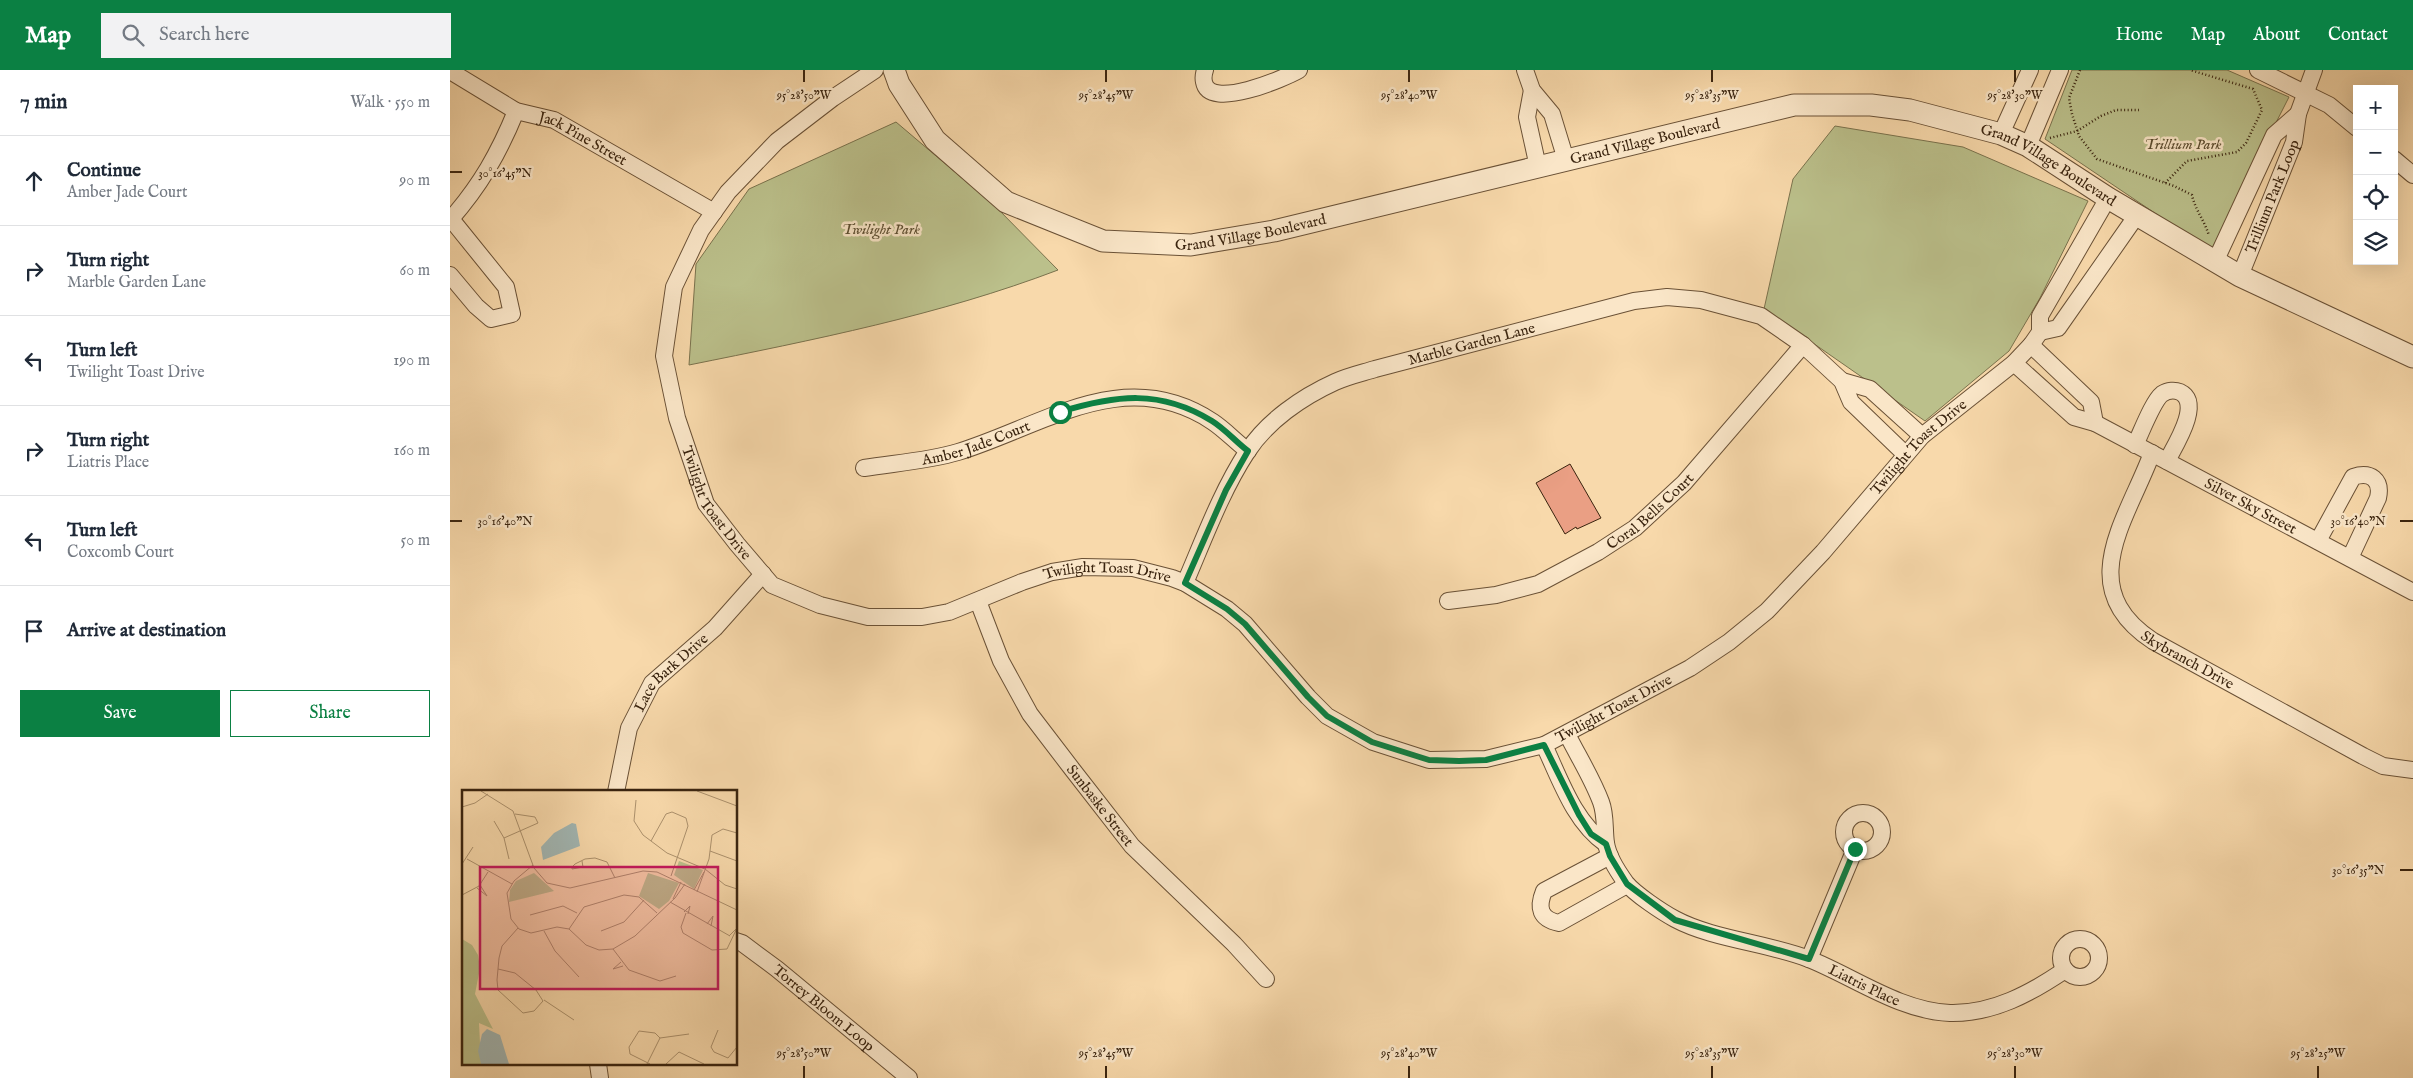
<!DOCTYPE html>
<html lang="en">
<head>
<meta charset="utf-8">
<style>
  :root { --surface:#fff; --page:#f2f2f3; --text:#1f2937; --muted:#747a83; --line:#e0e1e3; --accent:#0b8043 }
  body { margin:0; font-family:"IM FELL English",serif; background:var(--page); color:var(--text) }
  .controls { position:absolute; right:15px; top:15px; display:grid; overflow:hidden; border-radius:0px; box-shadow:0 5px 20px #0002 }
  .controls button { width:45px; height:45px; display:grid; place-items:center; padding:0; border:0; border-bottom:1px solid var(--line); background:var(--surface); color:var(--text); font:25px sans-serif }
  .stop { position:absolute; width:15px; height:15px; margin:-11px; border:4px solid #0b8043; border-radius:50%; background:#fff }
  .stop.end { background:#0b8043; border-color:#fff; box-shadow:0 1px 5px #0008 }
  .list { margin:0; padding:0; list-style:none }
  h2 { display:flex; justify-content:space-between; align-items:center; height:65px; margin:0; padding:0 20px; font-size:21px }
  h2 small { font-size:16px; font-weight:400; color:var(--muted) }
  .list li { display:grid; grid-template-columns:32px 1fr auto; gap:15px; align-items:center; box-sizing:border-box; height:90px; padding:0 20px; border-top:1px solid var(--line) }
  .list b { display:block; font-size:19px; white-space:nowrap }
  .list p { margin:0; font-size:16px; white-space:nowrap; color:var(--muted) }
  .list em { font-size:16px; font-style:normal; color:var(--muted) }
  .actions { display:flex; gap:10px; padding:15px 20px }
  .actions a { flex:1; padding:11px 0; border:1px solid var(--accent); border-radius:0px; text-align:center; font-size:18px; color:var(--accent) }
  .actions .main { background:var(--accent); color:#fff }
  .icon { flex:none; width:28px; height:28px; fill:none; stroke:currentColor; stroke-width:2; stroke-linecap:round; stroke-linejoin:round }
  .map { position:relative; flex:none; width:1963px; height:1008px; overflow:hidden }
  header { display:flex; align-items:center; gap:30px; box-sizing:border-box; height:70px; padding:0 25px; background:var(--accent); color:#fff }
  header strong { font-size:24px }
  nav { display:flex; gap:28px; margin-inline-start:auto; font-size:18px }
  .search { width:350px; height:45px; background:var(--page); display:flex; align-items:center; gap:12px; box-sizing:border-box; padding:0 18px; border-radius:0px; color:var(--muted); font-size:19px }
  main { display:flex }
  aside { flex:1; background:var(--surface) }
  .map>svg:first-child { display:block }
  .green { fill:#bbc08b; stroke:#7a724d }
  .building { fill:#ea9f84; stroke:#3a240f }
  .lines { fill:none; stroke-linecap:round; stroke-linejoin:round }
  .minor-casing { stroke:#6a5136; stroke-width:18 }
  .tertiary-casing { stroke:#6a5136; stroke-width:23 }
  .path { stroke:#3a240f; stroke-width:2.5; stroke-dasharray:1 2.5; stroke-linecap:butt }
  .minor { stroke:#fae6c8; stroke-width:16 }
  .tertiary { stroke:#fae6c8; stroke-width:21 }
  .route { stroke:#0b8043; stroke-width:6 }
  .ticks { fill:none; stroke:#3a240f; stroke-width:2 }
  .labels { text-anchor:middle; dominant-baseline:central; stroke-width:5; stroke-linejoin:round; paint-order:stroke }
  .street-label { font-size:15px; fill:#3a240f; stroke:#fae6c8 }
  .park-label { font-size:15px; font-style:italic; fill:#5a4b2e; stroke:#fae6c8 }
  .inset-road { fill:none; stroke:#ac916d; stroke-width:1 }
  .view { fill:#c2185b; fill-opacity:0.15; stroke:#c2185b; stroke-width:2.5 }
  .inset-edge { fill:none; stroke:#3a240f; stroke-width:2.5 }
  .ticks-label { font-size:12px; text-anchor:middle; fill:#3a240f; stroke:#fae6c8; stroke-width:5; stroke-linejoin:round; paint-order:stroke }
</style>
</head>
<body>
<header>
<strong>Map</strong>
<div class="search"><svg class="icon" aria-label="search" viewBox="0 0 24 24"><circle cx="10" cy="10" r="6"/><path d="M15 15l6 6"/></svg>Search here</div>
<nav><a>Home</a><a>Map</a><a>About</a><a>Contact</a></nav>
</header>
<main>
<aside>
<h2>7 min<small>Walk · 550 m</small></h2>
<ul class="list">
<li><svg class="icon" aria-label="ahead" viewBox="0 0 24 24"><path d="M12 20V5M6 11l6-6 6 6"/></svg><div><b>Continue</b><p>Amber Jade Court</p></div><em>90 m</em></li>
<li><svg class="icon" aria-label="right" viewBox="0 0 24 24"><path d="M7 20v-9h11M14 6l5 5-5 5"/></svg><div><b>Turn right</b><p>Marble Garden Lane</p></div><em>60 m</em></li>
<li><svg class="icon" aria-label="left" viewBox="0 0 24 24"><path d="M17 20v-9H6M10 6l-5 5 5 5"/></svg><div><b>Turn left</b><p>Twilight Toast Drive</p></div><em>190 m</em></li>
<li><svg class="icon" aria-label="right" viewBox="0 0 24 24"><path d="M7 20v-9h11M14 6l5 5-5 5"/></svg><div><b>Turn right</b><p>Liatris Place</p></div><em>160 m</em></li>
<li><svg class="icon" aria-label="left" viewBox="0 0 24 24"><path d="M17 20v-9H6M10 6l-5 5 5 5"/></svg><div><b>Turn left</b><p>Coxcomb Court</p></div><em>50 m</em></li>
<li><svg class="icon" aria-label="arrive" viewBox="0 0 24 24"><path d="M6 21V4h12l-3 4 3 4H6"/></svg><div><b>Arrive at destination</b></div></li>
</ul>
<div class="actions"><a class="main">Save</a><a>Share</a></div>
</aside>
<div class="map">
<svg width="1963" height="1008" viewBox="0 0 1963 1008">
  <rect width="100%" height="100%" fill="#f8d9ab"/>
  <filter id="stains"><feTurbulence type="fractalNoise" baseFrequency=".004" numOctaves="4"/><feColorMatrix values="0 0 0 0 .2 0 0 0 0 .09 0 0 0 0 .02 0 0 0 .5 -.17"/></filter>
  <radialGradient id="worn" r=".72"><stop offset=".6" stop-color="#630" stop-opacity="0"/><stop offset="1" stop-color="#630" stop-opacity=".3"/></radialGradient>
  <path class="green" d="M1622 0H1777L1839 27 1761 181 1595 69Z
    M446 52 545 136 608 200C490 245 363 270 239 295L246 194 299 119Z
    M1385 56 1513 77 1638 131 1590 228 1559 281 1475 351 1314 239 1343 109Z"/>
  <path class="building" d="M1120 394 1151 448 1127 459 1126 457 1115 464 1086 413Z"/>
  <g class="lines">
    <g class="minor-casing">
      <g id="minor">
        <path id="s1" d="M425 0 383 28 327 71 278 122 251 160 224 217 214 286 227 348 256 434 287 474 322 515 370 535 418 547H472L499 542 572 512 602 502 633 497 683 498 722 508 735 513 777 539 795 554 858 627 877 646 923 672 979 690 1036 689 1094 675 1240 598 1279 572 1317 541 1373 482 1472 366 1564 293 1581 275 1590 262V246L1658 128"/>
        <path d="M755 0C754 3 753 8 754 12 759 41 835 8 849 0"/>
        <path d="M1075 0 1082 20 1102 44 1116 90"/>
        <path d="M1808 0 1879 35 1907 58"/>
        <path id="s2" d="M0 1 66 41 104 50 264 142"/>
        <path d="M1082 20 1077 47 1088 97"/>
        <path d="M1551 64 1580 0"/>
        <path d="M1578 76 1610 0"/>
        <path d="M1944 89 1963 105"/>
        <path d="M0 150C30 116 49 83 66 41"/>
        <path d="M1765 192 1824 65 1848 44"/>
        <path d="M0 205 26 236 41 249 62 244 56 217 1 149"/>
        <path id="s3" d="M1790 206 1844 72 1848 44 1864 0"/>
        <path d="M1590 262 1608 258 1687 145"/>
        <path d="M1581 275 1641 332 1645 353"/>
        <path id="s4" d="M1564 293 1624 347 1645 353 1963 522"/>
        <path d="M1392 311 1420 319 1472 366"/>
        <path d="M1685 375C1691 363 1703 331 1712 324 1718 320 1725 320 1730 322 1753 333 1724 377 1717 391"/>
        <path id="s5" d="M1702 383C1677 450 1622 518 1703 571L1913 686 1933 696 1963 700"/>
        <path id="s6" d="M414 398C445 393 478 391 508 382 593 356 675 293 763 352 775 360 786 372 798 381"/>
        <path d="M1868 471 1903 407C1921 401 1932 410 1928 428L1900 488"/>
        <path id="s7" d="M735 513C754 469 771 422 797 382 817 351 852 327 885 312 898 306 912 303 925 299L1184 231 1217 227 1251 230 1311 246 1353 275 1392 311 1401 332 1455 384"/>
        <path id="s8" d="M528 531 551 591 580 644 622 699 682 776 784 874 816 909"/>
        <path id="s9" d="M998 531 1046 525 1088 514 1148 482 1185 458 1234 413 1353 275"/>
        <path id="s10" d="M1117 664C1128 686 1142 708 1151 732 1156 745 1154 759 1156 773 1158 786 1168 802 1176 813 1185 824 1212 842 1225 849 1262 869 1318 873 1359 889 1404 907 1450 941 1500 943 1543 944 1581 923 1615 900"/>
        <path d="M1094 675C1110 709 1124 752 1156 774"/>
        <path id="s11" d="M166 722 179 658 202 613 265 558 313 504"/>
        <circle cx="1413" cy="762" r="19"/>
        <path d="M1160 786 1094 821C1087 838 1090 849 1109 853L1177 815"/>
        <circle cx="1630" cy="888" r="19"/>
        <path id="s12" d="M286 871 292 873 327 899 459 1008"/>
        <path d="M1359 889 1405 779"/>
        <path d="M148 994 150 1008"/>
      </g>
    </g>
    <g class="tertiary-casing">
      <g id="tertiary">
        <path id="s13" d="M444 0 449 14 485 70 556 132 653 171 741 175 824 161 1344 35H1421L1460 40 1551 64 1578 76 1658 128 1790 206 1963 287"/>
      </g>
    </g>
    <path class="path" d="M1630 0 1619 28 1622 44 1629 66 1647 89 1724 116 1742 125C1745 140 1755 151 1759 166
      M1600 68 1627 61 1651 46 1666 40H1689
      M1715 113 1737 91 1787 82 1796 73 1812 40 1803 19 1740 0"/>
    <use href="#minor" class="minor"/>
    <use href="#tertiary" class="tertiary"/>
  </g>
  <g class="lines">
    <path class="route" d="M610 342C666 325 710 319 762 351 775 359 786 372 798 381L776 420 735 513 777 539 795 554 858 627 877 646 922 672 979 690 1009 691 1036 690 1094 675 1129 745 1141 764 1156 774 1160 786 1177 814 1225 850 1359 889 1405 779"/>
  </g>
  <path class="ticks" d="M354 0V12M656 0V12M959 0V12M1262 0V12M1565 0V12M0 102H12M0 451H12M1950 451H1963M1950 800H1963M354 996V1008M656 996V1008M959 996V1008M1262 996V1008M1565 996V1008M1868 996V1008"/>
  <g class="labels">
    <g class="street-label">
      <text stroke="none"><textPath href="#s2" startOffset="150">Jack Pine Street</textPath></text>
      <text stroke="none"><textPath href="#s13" startOffset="834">Grand Village Boulevard</textPath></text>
      <text stroke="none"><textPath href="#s13" startOffset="1254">Grand Village Boulevard</textPath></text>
      <text stroke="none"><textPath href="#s3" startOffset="86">Trillium Park Loop</textPath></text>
      <text stroke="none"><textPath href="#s13" startOffset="429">Grand Village Boulevard</textPath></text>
      <text stroke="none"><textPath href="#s7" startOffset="401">Marble Garden Lane</textPath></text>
      <text stroke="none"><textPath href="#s6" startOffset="115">Amber Jade Court</textPath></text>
      <text stroke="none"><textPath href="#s1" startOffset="1968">Twilight Toast Drive</textPath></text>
      <text stroke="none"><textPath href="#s1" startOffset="529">Twilight Toast Drive</textPath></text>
      <text stroke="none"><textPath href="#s4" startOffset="279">Silver Sky Street</textPath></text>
      <text stroke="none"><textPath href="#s9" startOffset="226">Coral Bells Court</textPath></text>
      <text stroke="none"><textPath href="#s1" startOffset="979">Twilight Toast Drive</textPath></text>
      <text stroke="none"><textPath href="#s5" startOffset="251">Skybranch Drive</textPath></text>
      <text stroke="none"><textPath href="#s11" startOffset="136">Lace Bark Drive</textPath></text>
      <text stroke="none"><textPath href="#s1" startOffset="1562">Twilight Toast Drive</textPath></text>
      <text stroke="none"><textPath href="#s8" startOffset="240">Sunbaske Street</textPath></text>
      <text stroke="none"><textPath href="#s10" startOffset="425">Liatris Place</textPath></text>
      <text stroke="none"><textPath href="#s12" startOffset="111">Torrey Bloom Loop</textPath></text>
    </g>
    <g class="park-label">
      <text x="1733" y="74">Trillium Park</text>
      <text x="431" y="159">Twilight Park</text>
    </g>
  </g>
  <g transform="translate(12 720)">
    <rect width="275" height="275" fill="#f8d9ab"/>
    <path d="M217 71 241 80 232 99 212 85ZM72 83 92 101 47 112 48 100 54 91ZM186 83 217 93 207 111 197 119 177 106ZM0 149 10 155 16 165 18 178 13 204 31 239 17 233 19 274H0Z" fill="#bbc08b"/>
    <path d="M110 33 114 34 118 56 81 70 79 57 92 43ZM25 239 38 245 47 274H19L16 261 20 244Z" fill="#a2b7b4"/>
    <path class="inset-road" d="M19 1 51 21 72 78 85 93 108 98 181 81 195 82 275 120M235 1 275 16M174 10 172 31 181 45 205 63 243 79 263 95 275 99M0 17 13 13 26 4M32 31 42 48 47 69M42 48 76 33 73 27 53 24M189 51 204 24 210 22 224 28 226 36 209 86M248 61 275 71M5 69 50 94M120 71 121 77 110 79V77L113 74 123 69 133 68 145 72 153 88M0 74 11 57M71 75 52 91 45 103 49 129 57 139 69 143 95 137 107 139 124 155 137 160 151 159 173 146 213 108 223 94M15 98 25 106 18 95M232 100 242 82M235 102 247 69 250 45 261 39 275 43M0 105 17 96 26 82M211 109 219 92M208 112 268 146M222 122 228 116 226 124M224 123 219 137 221 143 250 160 265 159 275 138 267 146M68 125 101 116 115 123M245 134 251 126 249 136M107 139 122 117 162 105 177 107 195 123M82 141 93 161 117 187M139 141 162 132 182 110M151 159 167 180 198 191 214 186M159 172 151 179 161 176M36 179 53 183 74 200 81 211 72 221 61 223 36 200 35 190 37 168 40 156 56 138M82 210 112 230M256 240 249 257 252 262 266 268 275 257M198 248 227 244M185 274 198 248M188 274 168 264 167 257 177 241 193 243 198 248M204 274 217 262 242 274"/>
    <path class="view" d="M18 77H256V199H18Z"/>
    <rect width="275" height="275" class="inset-edge"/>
  </g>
  <g class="ticks-label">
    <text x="354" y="29">95°28'50"W</text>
    <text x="656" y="29">95°28'45"W</text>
    <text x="959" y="29">95°28'40"W</text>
    <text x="1262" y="29">95°28'35"W</text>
    <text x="1565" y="29">95°28'30"W</text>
    <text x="55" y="107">30°16'45"N</text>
    <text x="55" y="455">30°16'40"N</text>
    <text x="1908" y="455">30°16'40"N</text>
    <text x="1908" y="804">30°16'35"N</text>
    <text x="354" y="987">95°28'50"W</text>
    <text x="656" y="987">95°28'45"W</text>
    <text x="959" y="987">95°28'40"W</text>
    <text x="1262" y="987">95°28'35"W</text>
    <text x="1565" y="987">95°28'30"W</text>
    <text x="1868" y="987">95°28'25"W</text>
  </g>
  <rect width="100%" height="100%" filter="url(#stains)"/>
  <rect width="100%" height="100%" fill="url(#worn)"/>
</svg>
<div class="controls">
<button>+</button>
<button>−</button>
<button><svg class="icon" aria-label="locate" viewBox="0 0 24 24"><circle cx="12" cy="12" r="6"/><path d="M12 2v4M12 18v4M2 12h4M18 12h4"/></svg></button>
<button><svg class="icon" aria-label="layers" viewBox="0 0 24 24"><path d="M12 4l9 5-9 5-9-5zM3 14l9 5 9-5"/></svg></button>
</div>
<div class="stop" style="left:610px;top:342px"></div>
<div class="stop end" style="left:1405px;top:779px"></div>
</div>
</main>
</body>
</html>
